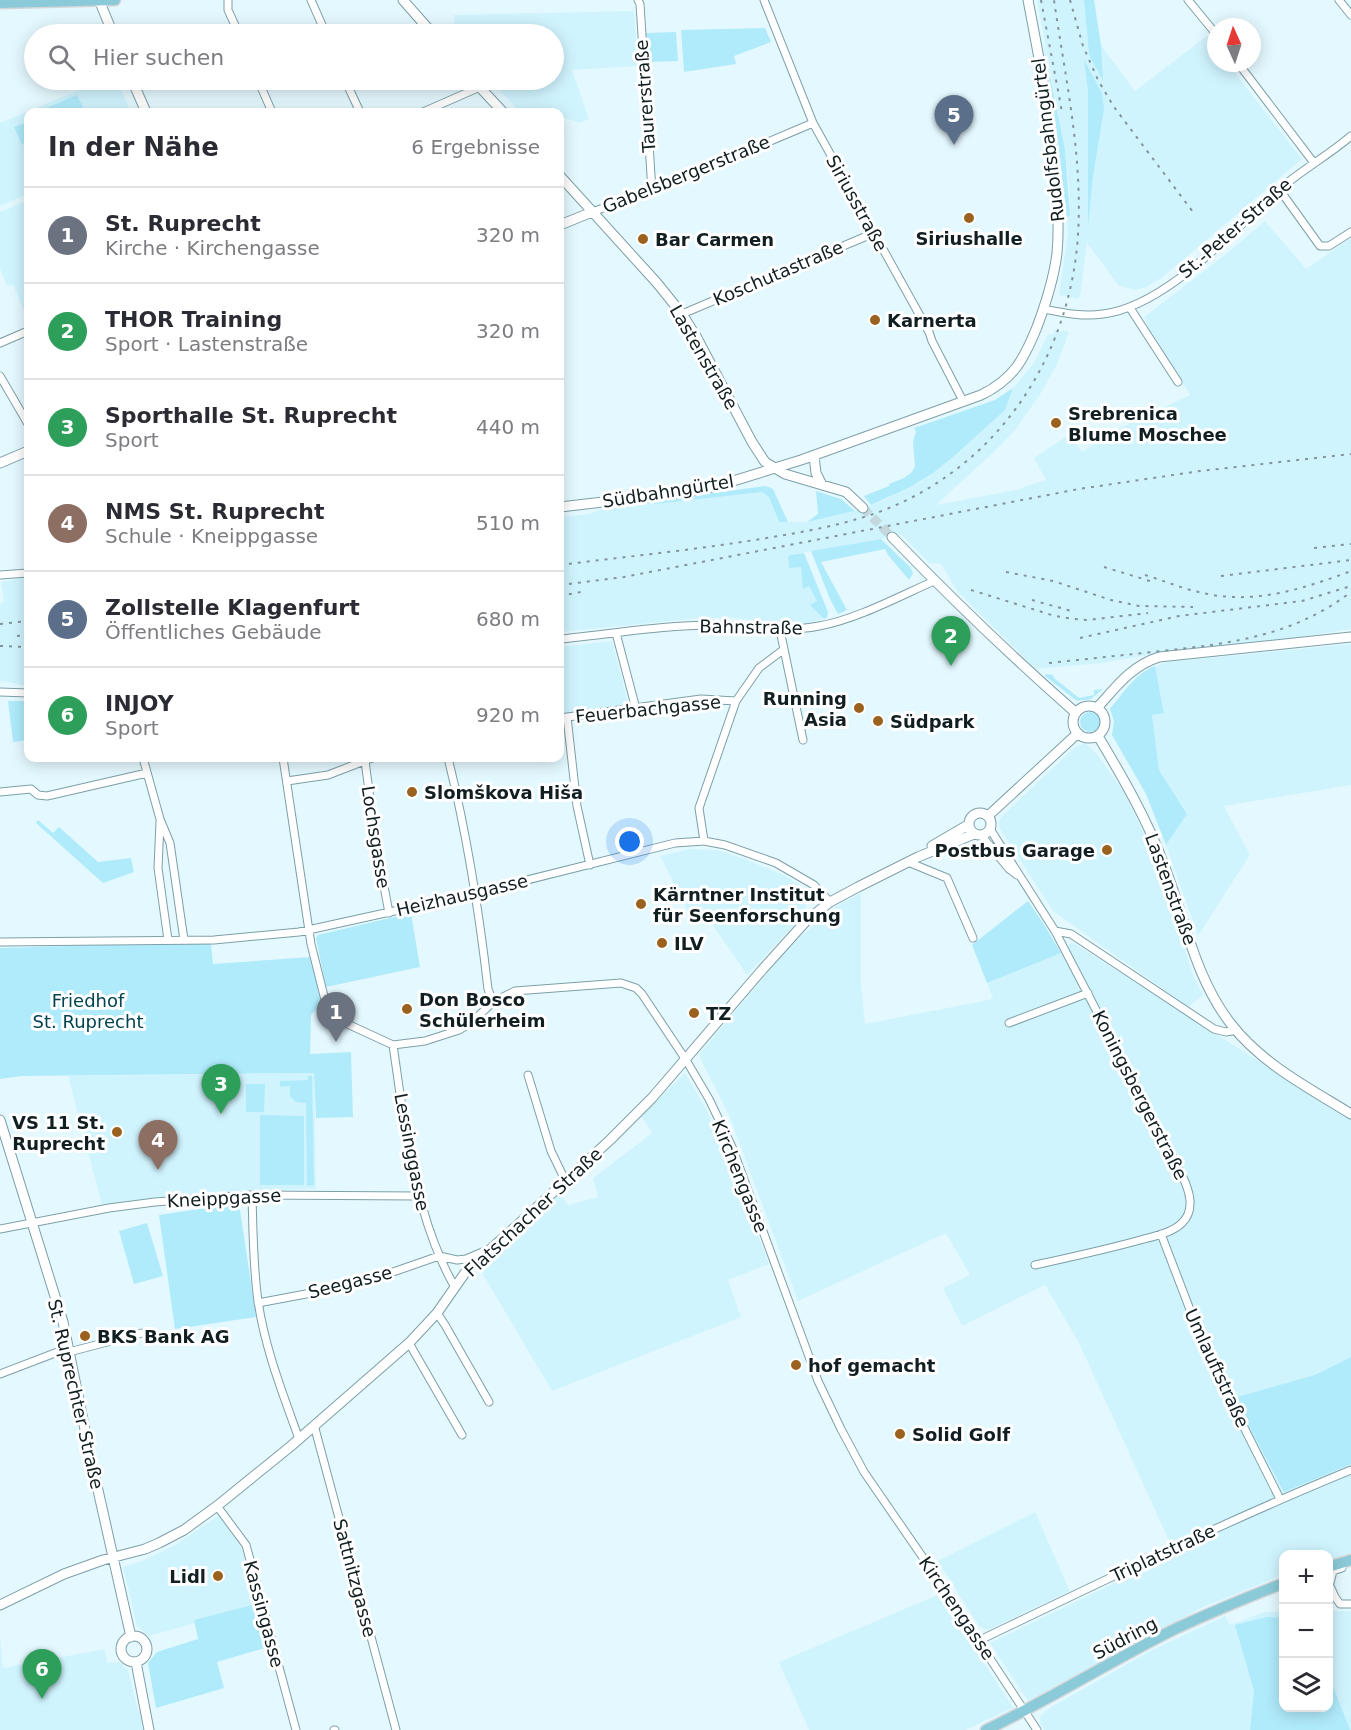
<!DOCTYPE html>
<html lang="de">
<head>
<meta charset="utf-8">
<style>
  :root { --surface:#fff; --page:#f2f2f3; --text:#2b2b33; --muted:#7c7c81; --line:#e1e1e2; --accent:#111827 }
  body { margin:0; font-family:"DejaVu Sans",sans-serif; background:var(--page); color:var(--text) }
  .controls { position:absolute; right:18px; bottom:18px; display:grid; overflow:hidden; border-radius:12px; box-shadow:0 3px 15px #0003 }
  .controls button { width:54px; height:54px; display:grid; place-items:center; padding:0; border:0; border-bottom:2px solid var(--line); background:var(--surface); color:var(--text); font:30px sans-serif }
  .compass { position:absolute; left:1207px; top:18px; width:54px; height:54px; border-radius:50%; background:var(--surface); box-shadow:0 3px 15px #0003; rotate:357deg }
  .you { position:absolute; left:630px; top:842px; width:21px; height:21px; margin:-15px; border:4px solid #fff; border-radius:50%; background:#1a73e8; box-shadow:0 0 0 9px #1a73e833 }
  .badge { display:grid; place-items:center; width:39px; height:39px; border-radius:50%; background:var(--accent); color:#fff; font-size:20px; font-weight:700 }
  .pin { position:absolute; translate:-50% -50px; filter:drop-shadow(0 2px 3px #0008) }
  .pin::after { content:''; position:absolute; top:32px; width:21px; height:18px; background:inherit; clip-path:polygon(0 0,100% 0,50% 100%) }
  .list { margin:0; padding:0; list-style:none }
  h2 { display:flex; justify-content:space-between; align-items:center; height:78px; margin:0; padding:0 24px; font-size:26px }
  h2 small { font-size:20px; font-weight:400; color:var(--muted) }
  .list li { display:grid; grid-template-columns:39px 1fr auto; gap:18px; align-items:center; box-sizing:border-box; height:96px; padding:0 24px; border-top:2px solid var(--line) }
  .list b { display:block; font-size:22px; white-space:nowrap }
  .list p { margin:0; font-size:20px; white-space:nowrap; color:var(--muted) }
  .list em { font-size:20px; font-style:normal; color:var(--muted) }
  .icon { flex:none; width:33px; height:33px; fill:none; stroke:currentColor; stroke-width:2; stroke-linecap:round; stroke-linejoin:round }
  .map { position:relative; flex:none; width:1351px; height:1730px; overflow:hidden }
  .search { position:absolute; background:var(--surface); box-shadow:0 3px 15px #0003; left:24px; top:24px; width:540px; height:66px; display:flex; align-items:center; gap:15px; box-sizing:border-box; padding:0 21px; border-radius:33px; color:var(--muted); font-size:22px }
  .panel { position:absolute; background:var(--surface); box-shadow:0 3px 15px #0003; left:24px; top:108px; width:540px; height:654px; border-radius:12px }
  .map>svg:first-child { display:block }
  .built { fill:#d0f4fe; fill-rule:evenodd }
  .green { fill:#b0ebfb }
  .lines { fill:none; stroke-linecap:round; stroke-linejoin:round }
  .secondary-tunnel { stroke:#c4d8de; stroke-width:9; stroke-dasharray:9 4.5; stroke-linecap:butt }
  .street-casing { stroke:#7d9fa8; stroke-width:9 }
  .secondary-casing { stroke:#7d9fa8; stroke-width:11 }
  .primary-casing { stroke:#d4d6d7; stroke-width:13 }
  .street { stroke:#fff; stroke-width:7 }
  .secondary { stroke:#fff; stroke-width:9 }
  .primary { stroke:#8bcad9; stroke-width:10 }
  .rail { stroke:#829499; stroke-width:2; stroke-dasharray:3 6; stroke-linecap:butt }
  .poi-dot { fill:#9b621f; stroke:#fff; stroke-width:2 }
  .labels { text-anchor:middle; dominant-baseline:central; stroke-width:6; stroke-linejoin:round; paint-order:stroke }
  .street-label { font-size:18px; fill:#111e22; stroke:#fff }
  .poi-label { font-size:18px; font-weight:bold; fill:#111e22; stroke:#fff; text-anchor:start }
  .park-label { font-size:18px; fill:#01434f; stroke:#fff }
</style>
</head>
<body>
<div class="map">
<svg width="1351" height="1730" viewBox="0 0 1351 1730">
  <rect width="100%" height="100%" fill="#e4f9ff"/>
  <path class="built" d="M1037 0H1084L1089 55 1102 80 1101 45 1135 91 1207 36 1216 48V63H1227L1302 159 1164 276 1147 287 1135 290 1119 286 1087 243 1080 296 1078 299 1059 295 1068 233 1067 218 1070 215 1069 186 1065 149ZM1084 63 1102 93 1088 218V92Z
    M634 11 638 66 572 70 589 119 580 123 560 116V112H520L490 80H554V34H455L454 15Z
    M103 80H117L131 112H28V194L0 206V123Z
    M28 200V321L13 284 7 286 0 268V212Z
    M1265 221 1306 269 1351 238V629L1279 640 1149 655 1102 663 1036 669 957 591 941 564 929 563 902 535 790 555 801 567 804 588 809 585 818 601 811 605 823 618H827L807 623 773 625V623L734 618H701L560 632V517L589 514 606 507 762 492 769 497 779 522H807L856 511 887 499 1005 410 1013 388 1034 363 1048 334 1053 335 1055 330 1061 332 1063 330 1069 332 1057 364 1041 393 1015 430 995 451 936 505 1020 489 1026 486 1046 480 1034 458 1070 434 1082 452 1111 432 1190 395 1152 336 1144 317 1226 254Z
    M28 577V686L0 681V604L4 602 1 582Z
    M612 641 629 706 560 715V647Z
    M1351 644V785L1224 806 1250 855 1198 936 1166 845 1187 813 1159 770 1152 715 1164 712 1155 666 1168 662Z
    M1085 743 1097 754 1125 794 1156 859 1193 975 1203 995 1188 1007 1053 911 1000 829 999 824 1000 818 1075 747Z
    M689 849 717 850 742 858 784 875 803 887 807 911 747 975 701 908 689 913 660 856Z
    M861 893V983L865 1024 993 999 987 983 1060 953 1072 942 1351 1120V1554L1329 1560 1328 1554H1284L1283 1575 1201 1608 1028 1701 990 1643 1175 1554 1079 1343 1045 1285 962 1326 943 1288 970 1275 946 1233 798 1301 729 1115 700 1058V1053L791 945 834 908Z
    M314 1073 316 1189 253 1190 135 1200 102 1205 68 1076Z
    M685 1073 704 1105 725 1150 769 1264 728 1280 741 1317 552 1391 478 1266 559 1192 568 1205 598 1197 593 1178 652 1133 641 1116Z
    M1035 1512 1070 1591 988 1630 979 1626 938 1561Z
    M218 1516 237 1538 243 1552 256 1604 194 1620 195 1623 149 1636 137 1626 123 1567 142 1561 175 1545Z
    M940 1594 1013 1708 965 1730H809L779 1662Z
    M1329 1611H1351V1730H1044L1041 1725 1040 1720 1041 1715 1051 1707 1152 1650 1225 1616 1230 1625 1264 1612H1283L1284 1708H1328Z
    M0 1636 3 1668 105 1649 107 1663 119 1662 128 1670 138 1710 140 1712 143 1730H0Z"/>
  <path class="green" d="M1084 0H1094L1101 45 1103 81 1089 55Z
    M765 28 771 42 734 56 736 64 684 72 681 30Z
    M676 32 678 61 648 62 646 33Z
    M1042 36 1065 149 1070 215 1067 218 1053 101Z
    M1084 60 1102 93 1104 109 1093 176 1088 227V92Z
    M77 95 85 112H37Z
    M25 123 28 131V142L22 145 14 127Z
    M1013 388 1005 410 954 456 933 473 910 487 871 505 864 496 889 486V484L904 478 912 472 915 466 913 442 916 432 914 428 995 400Z
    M766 486 773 489 788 522H779L769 497 762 492 654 504 653 503 626 505V504Z
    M816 491 841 499 855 511 807 522 818 514Z
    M881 539 910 567 913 573 909 580 888 555 885 549 821 562 847 610 838 614 830 599 811 551Z
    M804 553 828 612 827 618H823L810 605 817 601 809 586 803 589 801 567 789 568 788 557 790 555Z
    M1155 666 1164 713 1152 715 1159 770 1187 814 1166 845 1146 794 1112 735 1114 721 1110 709C1124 692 1135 674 1155 666Z
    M1046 674 1053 675 1054 678 1079 698 1094 695V690L1103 689 1091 699 1077 701 1045 676Z
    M8 701H28V740L13 742Z
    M1080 722a10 10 0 1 1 20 0a10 10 0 1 1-20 0Z
    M38 820 53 833 59 827 98 862 131 858 134 872 103 883 36 823Z
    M1028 901 1045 926 1061 953 987 983 972 945Z
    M411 913 420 967 326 987 316 938 318 935Z
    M172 943 211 944 213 964 311 957 321 1004 311 1015 310 1054 351 1052 353 1117 316 1118 314 1073 22 1076 0 1079V948Z
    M308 1076H312L314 1185 307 1186 306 1103 296 1102 290 1096V1086L280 1087V1081L308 1080Z
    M246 1084H265L264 1112H246Z
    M260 1115 304 1116V1185H260Z
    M239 1203 256 1317 175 1329 159 1215Z
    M147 1223 163 1276 134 1284 119 1231Z
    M1351 1357V1464L1284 1492 1234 1398 1315 1375Z
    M256 1604 268 1647 217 1662 224 1688 156 1708 148 1663 157 1652 198 1639 194 1620Z
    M1266 1617 1283 1618 1284 1708H1328L1329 1676 1350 1730H1250L1254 1691 1235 1625Z"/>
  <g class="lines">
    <path class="secondary-tunnel" d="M863 508 892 537"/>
    <g class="street-casing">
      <path id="street" d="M228 0V10L239 34
        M311 0 326 34
        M638 0 640 4 652 191
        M764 0 813 123 929 332 932 341 963 401
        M1188 0 1216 34
        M1339 0 1351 15
        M1238 63 1314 163
        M258 80 272 112
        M345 80 360 112
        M423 112 480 87
        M1279 189 1320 246H1329L1351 232
        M592 212 652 191 813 123
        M1130 308 1178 382
        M1044 309C1064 313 1083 317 1103 314 1167 306 1234 229 1281 188 1303 169 1329 155 1351 136
        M682 314 874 233
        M0 343 28 331
        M0 376 28 424
        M0 575 28 573
        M780 630 803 740
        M616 633 636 709
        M560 639C611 634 663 625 714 625 750 626 784 633 819 626 855 620 900 596 934 581
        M0 692 28 693
        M567 717 577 806 590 865
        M560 718 701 699 736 701
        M143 758 160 819 170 843 184 940
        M283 758 311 944 327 1008 333 1016 341 1021 393 1045 425 1041 459 1030 472 1022 493 1002 515 991 621 983 636 988 642 994 686 1060 709 1099 732 1147 818 1381 841 1429 864 1472 935 1575 1037 1730
        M448 758C467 834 479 911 488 989L493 1002
        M365 761 376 843 389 913
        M287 781 328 775 372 758
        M0 792 31 789 38 795 47 796 147 773
        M160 822 158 868 168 940
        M990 829 1055 931 1182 1175C1189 1190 1196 1209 1182 1223 1173 1232 1156 1236 1144 1239 1108 1249 1072 1257 1035 1265
        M981 835 1009 869 1017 875
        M704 841 725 845 776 863 814 885 830 902
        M908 862 947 878 973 938
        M1055 931 1071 934 1214 1029 1226 1032 1237 1030
        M0 942 214 940 299 932 467 895 675 843 704 841 699 808 736 701 759 668 783 650
        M1009 1023 1088 993
        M393 1045C403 1113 410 1180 435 1245 441 1259 446 1273 455 1287
        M528 1075 551 1151 565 1180
        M252 1195C253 1230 253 1266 258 1301 265 1349 283 1394 299 1439
        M0 1229 109 1208 155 1202 252 1195 418 1196
        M1161 1234 1207 1354 1280 1499
        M258 1303 343 1287 373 1279 439 1256 457 1260 466 1259 485 1251
        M437 1313 445 1325 489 1402
        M409 1343 462 1435
        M69 1352 142 1333
        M0 1374 68 1348
        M314 1425 396 1730
        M217 1506 246 1545 296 1730
        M1328 1582 1335 1597 1340 1604H1351
        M1330 1583 1333 1571 1342 1568
        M978 1641C1101 1582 1224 1522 1351 1470
        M334 1730H335"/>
    </g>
    <g class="secondary-casing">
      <path id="secondary" d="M99 0 113 34
        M403 0 433 34
        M132 80 146 112
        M473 80 503 112
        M560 176 657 283 682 314 697 338 752 442 765 462 785 474 846 492 863 508
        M560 225 592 212
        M814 456 816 473 822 485
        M0 463 28 451
        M560 507 681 493 717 486 801 460 981 395C1014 379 1024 359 1037 327 1046 303 1054 278 1057 253 1060 221 1057 189 1053 157 1048 104 1038 52 1028 0
        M892 537C951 598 1012 657 1076 713
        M1073 722a16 16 0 1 1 32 0a16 16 0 1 1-32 0Z
        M1097 708C1116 687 1131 666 1159 657L1351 637
        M1098 736C1123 778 1147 819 1164 865 1185 919 1195 978 1231 1024 1262 1064 1309 1088 1351 1114
        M969 824a11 11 0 1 1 22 0a11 11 0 1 1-22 0Z
        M988 816 1078 733
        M932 846 968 825
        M0 1120 63 1322 91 1459 131 1637
        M0 1605 64 1574 103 1560 145 1549 159 1543 184 1530 217 1506 291 1446 409 1343 437 1313 467 1270 513 1229 610 1140 652 1098 762 970 807 920 830 902 858 887 918 857 974 834
        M121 1649a13 13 0 1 1 26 0a13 13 0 1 1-26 0Z
        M136 1662 149 1730"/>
    </g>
    <g class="primary-casing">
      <path id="primary" d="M0 3 115 0
        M1328 1567 1351 1560
        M986 1730C1051 1699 1112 1660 1177 1628 1212 1612 1248 1597 1284 1583"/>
    </g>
    <use href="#street" class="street"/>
    <use href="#secondary" class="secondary"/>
    <use href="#primary" class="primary"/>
    <path class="rail" d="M1041 0 1062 112
      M1070 0 1083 46 1098 80 1114 107 1193 212
      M1314 548 1351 544
      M560 565C622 557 685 551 748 541 792 534 837 527 879 512 997 468 1070 358 1078 235 1083 156 1065 77 1054 0
      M1104 567 1153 582
      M1006 572 1053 581 1111 600 1139 606 1193 607
      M1145 575C1165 581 1183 589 1203 593 1254 605 1303 589 1351 571
      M1221 576 1351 560
      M560 585 624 577 1079 489 1200 471 1351 454
      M971 590 1055 616 1073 619 1088 620 1148 613
      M560 596 581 592
      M1032 600 1075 612
      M0 624 28 621
      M17 636 28 635
      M1080 638 1179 616 1302 601 1351 586
      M0 646 28 647
      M1049 663C1087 659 1124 655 1162 651 1233 643 1293 636 1351 592"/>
  </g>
  <g class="poi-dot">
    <circle cx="969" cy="218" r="6"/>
    <circle cx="643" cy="239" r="6"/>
    <circle cx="875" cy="320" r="6"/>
    <circle cx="1056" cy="423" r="6"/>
    <circle cx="859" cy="708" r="6"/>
    <circle cx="878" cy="721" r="6"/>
    <circle cx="412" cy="792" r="6"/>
    <circle cx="1107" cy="850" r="6"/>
    <circle cx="641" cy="904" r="6"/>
    <circle cx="662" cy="943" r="6"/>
    <circle cx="407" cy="1009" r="6"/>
    <circle cx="694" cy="1013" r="6"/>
    <circle cx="117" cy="1132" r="6"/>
    <circle cx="85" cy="1336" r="6"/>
    <circle cx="796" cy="1365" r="6"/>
    <circle cx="900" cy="1434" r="6"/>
    <circle cx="218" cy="1576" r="6"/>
  </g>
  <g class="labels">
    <g class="street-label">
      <text transform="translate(645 96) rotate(-94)">Taurerstraße</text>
      <text transform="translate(1048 140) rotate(-97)">Rudolfsbahngürtel</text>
      <text transform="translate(686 174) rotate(-22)">Gabelsbergerstraße</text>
      <text transform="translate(857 203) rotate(61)">Siriusstraße</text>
      <text transform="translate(1235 228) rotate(-41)">St.-Peter-Straße</text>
      <text transform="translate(778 273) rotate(-23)">Koschutastraße</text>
      <text transform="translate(704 357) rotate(60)">Lastenstraße</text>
      <text transform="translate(668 491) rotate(-9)">Südbahngürtel</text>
      <text transform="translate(751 627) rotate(1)">Bahnstraße</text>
      <text transform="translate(648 709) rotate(-6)">Feuerbachgasse</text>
      <text transform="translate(376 837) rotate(81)">Lochsgasse</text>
      <text transform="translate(1171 889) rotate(70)">Lastenstraße</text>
      <text transform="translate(462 895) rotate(-13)">Heizhausgasse</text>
      <text transform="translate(1140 1095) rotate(63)">Koningsbergerstraße</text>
      <text transform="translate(412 1152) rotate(79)">Lessinggasse</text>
      <text transform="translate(740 1176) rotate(68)">Kirchengasse</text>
      <text transform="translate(224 1198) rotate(-3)">Kneippgasse</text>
      <text transform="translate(533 1212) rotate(-43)">Flatschacher Straße</text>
      <text transform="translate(350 1282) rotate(-14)">Seegasse</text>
      <text transform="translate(1217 1368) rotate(65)">Umlauftstraße</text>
      <text transform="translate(76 1394) rotate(77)">St. Ruprechter Straße</text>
      <text transform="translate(1163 1553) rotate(-25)">Triplatstraße</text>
      <text transform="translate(355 1578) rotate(75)">Sattnitzgasse</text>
      <text transform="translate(957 1608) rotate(56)">Kirchengasse</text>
      <text transform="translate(264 1614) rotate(75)">Kassingasse</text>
      <text transform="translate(1125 1638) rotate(-28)">Südring</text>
    </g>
    <g class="poi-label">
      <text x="969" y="238" text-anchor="middle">Siriushalle</text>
      <text x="655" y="239">Bar Carmen</text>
      <text x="887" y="320">Karnerta</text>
      <text x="1068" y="413">Srebrenica<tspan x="1068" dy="21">Blume Moschee</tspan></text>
      <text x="847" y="698" text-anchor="end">Running<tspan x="847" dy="21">Asia</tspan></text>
      <text x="890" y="721">Südpark</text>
      <text x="424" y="792">Slomškova Hiša</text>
      <text x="1095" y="850" text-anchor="end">Postbus Garage</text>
      <text x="653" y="894">Kärntner Institut<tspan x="653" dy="21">für Seenforschung</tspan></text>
      <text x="674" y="943">ILV</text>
      <text x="419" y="999">Don Bosco<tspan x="419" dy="21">Schülerheim</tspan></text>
      <text x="706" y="1013">TZ</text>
      <text x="105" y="1122" text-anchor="end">VS 11 St.<tspan x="105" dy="21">Ruprecht</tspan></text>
      <text x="97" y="1336">BKS Bank AG</text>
      <text x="808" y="1365">hof gemacht</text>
      <text x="912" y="1434">Solid Golf</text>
      <text x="206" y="1576" text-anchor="end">Lidl</text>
    </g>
    <g class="park-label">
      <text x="88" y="1000">Friedhof<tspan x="88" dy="21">St. Ruprecht</tspan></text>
    </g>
  </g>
</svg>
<div class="controls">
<button>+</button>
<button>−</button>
<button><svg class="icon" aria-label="layers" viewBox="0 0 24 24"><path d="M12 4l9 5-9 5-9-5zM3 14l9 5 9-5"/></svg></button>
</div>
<svg class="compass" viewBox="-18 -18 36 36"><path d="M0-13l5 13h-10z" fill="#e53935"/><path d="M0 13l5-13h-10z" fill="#7c7c81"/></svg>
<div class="you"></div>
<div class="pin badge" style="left:336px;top:1042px;background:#6b7280">1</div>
<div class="pin badge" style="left:951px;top:666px;background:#2e9e5b">2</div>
<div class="pin badge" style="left:221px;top:1114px;background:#2e9e5b">3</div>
<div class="pin badge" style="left:158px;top:1170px;background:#8d6e63">4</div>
<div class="pin badge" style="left:954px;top:145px;background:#5c6f8a">5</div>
<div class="pin badge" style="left:42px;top:1699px;background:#2e9e5b">6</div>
<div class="search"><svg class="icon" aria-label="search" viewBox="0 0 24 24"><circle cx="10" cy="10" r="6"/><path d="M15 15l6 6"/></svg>Hier suchen</div>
<section class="panel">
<h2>In der Nähe<small>6 Ergebnisse</small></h2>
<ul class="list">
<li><span class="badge" style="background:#6b7280">1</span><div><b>St. Ruprecht</b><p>Kirche · Kirchengasse</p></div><em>320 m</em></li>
<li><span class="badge" style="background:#2e9e5b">2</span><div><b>THOR Training</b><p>Sport · Lastenstraße</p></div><em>320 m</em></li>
<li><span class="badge" style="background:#2e9e5b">3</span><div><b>Sporthalle St. Ruprecht</b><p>Sport</p></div><em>440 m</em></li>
<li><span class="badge" style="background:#8d6e63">4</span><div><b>NMS St. Ruprecht</b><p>Schule · Kneippgasse</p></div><em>510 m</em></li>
<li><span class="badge" style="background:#5c6f8a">5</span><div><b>Zollstelle Klagenfurt</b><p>Öffentliches Gebäude</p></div><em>680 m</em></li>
<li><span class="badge" style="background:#2e9e5b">6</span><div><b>INJOY</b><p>Sport</p></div><em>920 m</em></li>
</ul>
</section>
</div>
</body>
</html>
